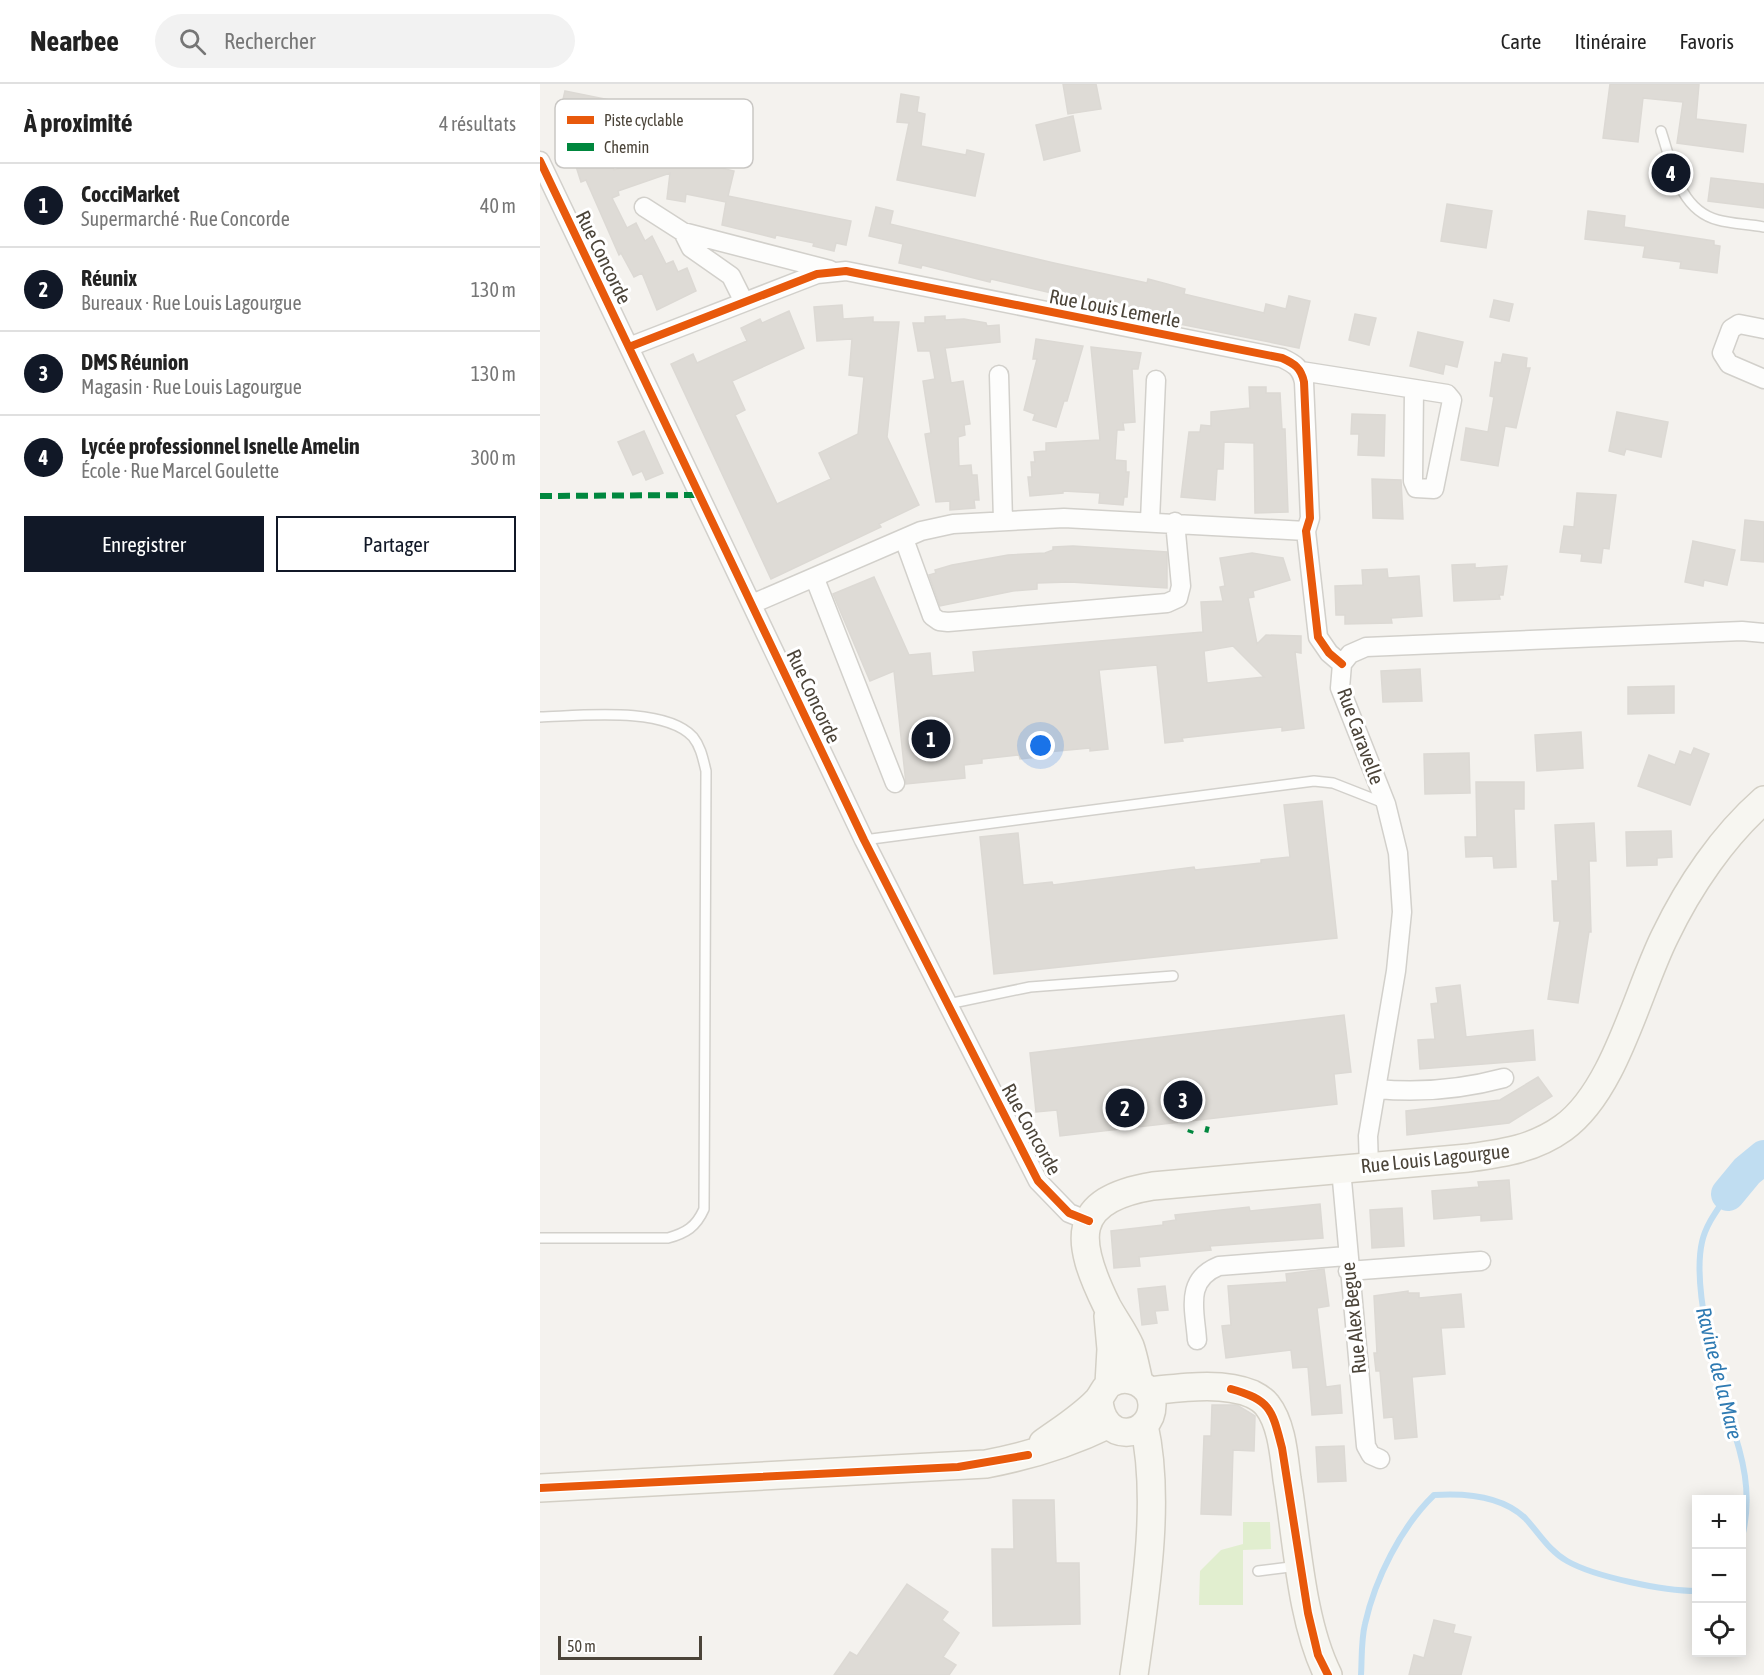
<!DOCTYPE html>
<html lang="fr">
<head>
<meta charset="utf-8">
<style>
  :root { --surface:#fff; --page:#f2f2f2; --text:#222; --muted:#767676; --line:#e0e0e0; --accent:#111827 }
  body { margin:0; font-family:"Asap Condensed",sans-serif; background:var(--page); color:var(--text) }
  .controls { position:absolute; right:18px; bottom:18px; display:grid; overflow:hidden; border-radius:0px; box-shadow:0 3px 15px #0003 }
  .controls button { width:54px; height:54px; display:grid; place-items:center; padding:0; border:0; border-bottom:2px solid var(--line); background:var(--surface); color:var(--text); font:30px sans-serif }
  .scale { position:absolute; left:18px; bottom:15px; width:144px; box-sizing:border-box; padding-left:6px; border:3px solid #4b4439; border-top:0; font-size:16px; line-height:21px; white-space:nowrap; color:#4b4439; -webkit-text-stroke:4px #fff; paint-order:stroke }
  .you { position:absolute; left:501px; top:662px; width:21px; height:21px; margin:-15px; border:4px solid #fff; border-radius:50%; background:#1a73e8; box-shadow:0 0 0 9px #1a73e833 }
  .badge { display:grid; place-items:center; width:39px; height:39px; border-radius:50%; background:var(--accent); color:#fff; font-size:20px; font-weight:700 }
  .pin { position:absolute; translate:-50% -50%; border:3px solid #fff; box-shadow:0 2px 6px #0006 }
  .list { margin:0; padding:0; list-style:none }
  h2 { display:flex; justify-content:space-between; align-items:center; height:78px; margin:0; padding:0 24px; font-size:26px }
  h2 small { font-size:20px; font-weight:400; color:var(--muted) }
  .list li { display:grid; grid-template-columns:39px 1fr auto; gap:18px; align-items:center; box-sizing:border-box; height:84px; padding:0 24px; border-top:2px solid var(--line) }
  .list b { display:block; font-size:22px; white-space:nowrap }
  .list p { margin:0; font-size:20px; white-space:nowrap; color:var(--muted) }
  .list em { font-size:20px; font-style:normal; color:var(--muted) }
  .actions { display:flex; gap:12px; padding:18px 24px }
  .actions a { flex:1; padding:14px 0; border:2px solid var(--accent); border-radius:0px; text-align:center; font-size:21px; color:var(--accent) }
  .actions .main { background:var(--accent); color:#fff }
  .icon { flex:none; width:33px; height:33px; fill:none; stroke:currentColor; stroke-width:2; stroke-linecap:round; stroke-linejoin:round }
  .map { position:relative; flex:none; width:1224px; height:1591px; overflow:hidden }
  header { display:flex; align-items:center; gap:36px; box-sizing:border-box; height:84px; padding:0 30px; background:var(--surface); border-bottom:2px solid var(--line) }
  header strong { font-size:28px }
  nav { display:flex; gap:33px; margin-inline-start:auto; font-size:21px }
  .search { width:420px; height:54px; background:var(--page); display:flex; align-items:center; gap:15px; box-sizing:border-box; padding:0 21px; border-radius:33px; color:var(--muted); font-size:22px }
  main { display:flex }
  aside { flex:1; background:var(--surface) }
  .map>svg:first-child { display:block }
  .green { fill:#e1eecf }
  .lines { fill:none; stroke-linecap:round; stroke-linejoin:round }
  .stream { stroke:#c0ddf1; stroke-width:6 }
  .river { stroke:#c0ddf1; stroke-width:34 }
  .building { fill:#dedbd6; stroke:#dcd9d4; stroke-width:1.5; fill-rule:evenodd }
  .lane-casing { stroke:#d2d0cb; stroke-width:12 }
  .street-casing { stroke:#d2d0cb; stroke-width:21 }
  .secondary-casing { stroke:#d3cfc5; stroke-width:30 }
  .lane { stroke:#fdfdfc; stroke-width:9 }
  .street { stroke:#fdfdfc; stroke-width:18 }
  .secondary { stroke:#f7f6f1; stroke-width:27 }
  .quiet { stroke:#00873e; stroke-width:6; stroke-dasharray:12 6; stroke-linecap:butt }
  .cycleway-casing { stroke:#fff; stroke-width:11 }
  .cycleway { stroke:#e8590c; stroke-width:8 }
  .labels { text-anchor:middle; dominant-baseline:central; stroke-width:6; stroke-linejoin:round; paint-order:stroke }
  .street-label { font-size:20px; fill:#4b4439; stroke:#fff }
  .water-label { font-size:21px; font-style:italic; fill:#2e7ab2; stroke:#fff }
  .key { fill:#fff; stroke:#c9c7c4; stroke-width:1.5 }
  .key-label { font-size:16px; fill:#4b4439 }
</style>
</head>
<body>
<header>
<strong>Nearbee</strong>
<div class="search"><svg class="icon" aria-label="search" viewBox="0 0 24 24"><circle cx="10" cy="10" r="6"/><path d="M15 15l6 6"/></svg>Rechercher</div>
<nav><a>Carte</a><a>Itinéraire</a><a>Favoris</a></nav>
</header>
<main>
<aside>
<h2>À proximité<small>4 résultats</small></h2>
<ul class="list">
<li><span class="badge">1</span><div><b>CocciMarket</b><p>Supermarché · Rue Concorde</p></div><em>40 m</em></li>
<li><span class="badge">2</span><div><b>Réunix</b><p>Bureaux · Rue Louis Lagourgue</p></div><em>130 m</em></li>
<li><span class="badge">3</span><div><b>DMS Réunion</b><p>Magasin · Rue Louis Lagourgue</p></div><em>130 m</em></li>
<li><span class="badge">4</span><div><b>Lycée professionnel Isnelle Amelin</b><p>École · Rue Marcel Goulette</p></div><em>300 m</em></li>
</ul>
<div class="actions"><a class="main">Enregistrer</a><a>Partager</a></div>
</aside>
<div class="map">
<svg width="1224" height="1591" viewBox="0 0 1224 1591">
  <rect width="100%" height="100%" fill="#f4f2ee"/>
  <path class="green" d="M703 1438H730L731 1465 703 1466V1521H659L660 1487 681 1466 703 1460Z"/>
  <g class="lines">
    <path class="stream" d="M1188 1110C1178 1125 1166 1140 1162 1158 1152 1202 1175 1289 1189 1333 1203 1372 1213 1411 1202 1453
      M821 1591C822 1575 821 1556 825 1540 835 1495 861 1443 894 1411 924 1409 962 1412 985 1434 999 1449 1009 1467 1027 1477 1055 1493 1124 1507 1156 1507"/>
    <path class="river" d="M1188 1110 1207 1087 1224 1073"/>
  </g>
  <path class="building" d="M523 0H556L561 25 528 30Z
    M1070 0H1159L1156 35 1206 41 1203 68 1137 59 1143 18 1103 14 1098 58 1063 54Z
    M25 7 80 18 75 40 20 28Z
    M361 10 379 13 377 28 385 30 381 62 426 71 427 66 444 70 435 112 357 96 369 39 357 38Z
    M533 32 540 67 504 76 496 41Z
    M65 61 74 86 122 70 194 87 188 112 311 137 306 161 296 159 294 167 273 162 274 159 236 151 235 154 182 141 186 118 146 110 145 118 127 115 130 89 78 107 79 111 72 114 87 144 96 139 105 157 112 152 126 180 133 177 138 188 147 184 156 207 117 226 102 189 94 193 81 169 79 171 46 96 41 98 33 73Z
    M1171 94 1224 100V124L1168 117Z
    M907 120 952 127 946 164 901 157Z
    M336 123 353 127 350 140 514 179 607 199 608 195 627 200 645 205 644 210 724 229 726 220 746 225 749 212 770 217 759 264 619 236 620 229 583 221V224L563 221 451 195 450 198 382 181 381 184 359 179 363 160 329 152Z
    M1048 127 1085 132 1084 143 1174 157V161L1180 162 1177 189 1140 184 1141 178 1103 173 1105 162 1045 155Z
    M954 216 973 220 969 237 950 233Z
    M302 221 303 235 333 233V238H359L347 353 379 421 339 440 341 443 231 495 131 280 153 270 157 279 186 266 207 257 201 244 220 235 222 239 249 227 264 264 192 297 205 326 195 331 237 420 291 395 279 369 318 350 324 293 309 291 312 255 277 257 274 223Z
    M815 230 836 234 829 261 809 256Z
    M405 232V236L424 235 446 239 447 242 459 241 460 258 405 264 411 299 423 297 430 340 424 341 425 351 418 353 419 382 431 381 432 391H437L439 416H434L435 424 410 426V417L396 418 385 350 391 349 383 297 395 295 390 267H378L373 239H385V233Z
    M878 248 923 258 917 283 905 280 903 290 870 282Z
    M496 255 543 262 527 317H524L516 343 493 336 495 330 484 326 497 275H493Z
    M551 263 601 269 598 285H592L595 338 583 339 584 346H577L575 376 586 377V388H589L587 413H584L583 421 559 419 560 409 523 407V409L490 412 488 393H492L491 378H495L494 368 506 367V359L560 356Z
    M963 270 987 274 986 284H990L976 344 965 342 958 382 921 376 926 344 948 348 954 313 950 312 955 278 961 279Z
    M709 303H726V309H740L742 345H745L748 428 715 429 714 359 684 358 683 385H677L675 416 641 413 649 348H660L661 341 671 342V328L710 324Z
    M1077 328 1128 338 1121 373 1086 365 1084 371 1069 367Z
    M812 330 845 331 844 372 818 371 819 350H811Z
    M104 347 123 389 106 396 102 387 93 391 78 358Z
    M832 395 861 396 863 435 833 434Z
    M1037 409 1076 411 1069 465 1063 464 1061 479 1041 477 1042 470 1020 468 1024 442 1034 443Z
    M1205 436 1224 438V478L1201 476Z
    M1153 457 1195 466 1187 501 1164 496 1163 502 1145 498Z
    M533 462 627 468V504L530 498 497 499V505L473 507 400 522 389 491 396 489 395 486 412 481 468 471 505 469 513 466V463Z
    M712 469 743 474 750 496 713 507 714 513 708 514 717 560 726 551 761 552V569L755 568 764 644 742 647V643L642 654 643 657 625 659 617 581 559 586 568 665 550 667V664L507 668V672L480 675 479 671 442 675V679L424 681 425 694 366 700 354 587 330 597 293 510 334 493 369 571 390 569 392 592 435 588 433 568 663 548 661 518 683 517 680 503 685 502 680 474ZM693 562 724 593 667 599 664 567Z
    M935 480V484L967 482 963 511H959L960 515 914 517 912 481Z
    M847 485 848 494 879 492 882 532 851 534 852 539 805 540V531H796L795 502 823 501 822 486Z
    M880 585 882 617 843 618 841 587Z
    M1134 602V629L1088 630V603Z
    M1041 648 1043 684 997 687 995 651Z
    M1154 664 1169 670 1150 721 1098 702 1109 671 1135 681 1140 667 1151 671Z
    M929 669 930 709 885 710 884 670Z
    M936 698H984V725H974L976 783 954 784 953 772 926 773 925 753H937Z
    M782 717 797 854 454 890 440 753 478 749 483 801 512 798 513 801 654 783 655 786 721 779V776L750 773 744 721Z
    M1054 739 1056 777H1049L1051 848H1049L1038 919 1008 915 1020 837H1014L1012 797H1018L1015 741Z
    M1131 747 1132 773 1117 774V781L1087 782 1086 748Z
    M920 901 926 953 993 946 995 976 880 985 878 956 895 955 891 920 898 919 896 904Z
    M804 931 811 988 794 990 797 1020 520 1052 517 1026 496 1028 490 969Z
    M998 993 1012 1012 969 1039 867 1051 866 1027 960 1016Z
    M969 1096 972 1135 941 1137V1131L894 1135 892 1107 939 1103 938 1098Z
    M780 1120 783 1154 670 1162 671 1166 599 1173 600 1182 574 1184 571 1147 623 1141V1138L636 1136 635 1131 709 1123 710 1127Z
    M862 1124 864 1162 832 1164 830 1126Z
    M784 1185 789 1222 777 1224 786 1303 800 1301 802 1329 772 1331 768 1283 753 1284 751 1266 686 1274 682 1242 691 1241 688 1202 747 1198 746 1190Z
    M625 1202 628 1226 615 1227 617 1239 602 1241 598 1205Z
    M868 1207V1209H879V1214L921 1210 924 1243 901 1244 905 1290 872 1293 877 1353 855 1355 853 1333 844 1334 840 1287H836L834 1269H837L834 1212Z
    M672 1321H697L715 1332 714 1367 693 1366 691 1431 661 1430 664 1352H671Z
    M804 1362 806 1397 778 1398 776 1363Z
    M473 1416H514L516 1479H539L540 1540 453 1542 452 1465H474Z
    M367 1500 408 1528 402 1536 419 1549 403 1573 416 1581 409 1591H294L310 1568 317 1572Z
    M894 1536 915 1541 913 1549 931 1553 921 1591H869L874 1571 884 1574Z"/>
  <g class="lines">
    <g class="lane-casing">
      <path id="lane" d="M1121 47C1132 80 1139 126 1178 136 1192 140 1209 140 1224 143
        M0 633C39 632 124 622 153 653 161 663 163 675 166 687L164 1125C156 1143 146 1149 128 1154H0
        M324 756 774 697 793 699 844 719
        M408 920 490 903 633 892
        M718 1487 758 1482"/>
    </g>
    <g class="street-casing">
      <path id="street" d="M0 77 324 756 498 1097 529 1129 549 1137
        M104 123 143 148 151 164 191 192 204 218
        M143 148 290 186
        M1224 245 1199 240 1191 245 1182 269 1189 280 1224 295
        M89 263 277 190 306 187 742 274C755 280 761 284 764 298L770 434 766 447 778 553 789 569 802 580
        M761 287 907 310 912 316 894 405 876 404 873 397 874 306
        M459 291 463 437
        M610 437 616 296
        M364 455 392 532 399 537 408 538 627 519 638 514 641 502 635 438
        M275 495 355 699
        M212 520 381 447 413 440 524 434 766 447
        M837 1005C879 1009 923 1005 964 994
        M829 1083 828 1052 856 887 862 828 858 769 846 720 800 604 802 580 810 570 826 563 1202 547 1224 549
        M801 1085 826 1362 831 1371 840 1375
        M808 1187 941 1177
        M657 1256C655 1226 644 1196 679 1182L807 1172"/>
    </g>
    <g class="secondary-casing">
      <path id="secondary" d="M568 1232 571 1265 569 1300
        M599 1298C596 1286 594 1273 590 1262 584 1248 574 1235 567 1222 535 1157 529 1116 613 1102L928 1074C963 1069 994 1065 1023 1044 1075 1007 1097 908 1125 852 1149 802 1183 752 1224 716
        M608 1307C639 1304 682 1297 712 1310 716 1312 724 1317 727 1321 742 1340 744 1372 747 1395 757 1456 761 1537 788 1591
        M503 1359C521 1346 542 1333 557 1317 563 1311 564 1303 571 1299 588 1289 611 1300 612 1320 613 1355 561 1362 559 1315
        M0 1404 446 1380C488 1372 528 1360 567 1341
        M594 1591C605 1514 621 1416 604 1341"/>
    </g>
    <use href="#lane" class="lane"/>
    <use href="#street" class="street"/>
    <use href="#secondary" class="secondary"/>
    <path class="quiet" d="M0 412 160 411
      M665 1045 669 1046
      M650 1049 651 1046"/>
    <g class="cycleway-casing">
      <path id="cycleway" d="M0 77 324 756 498 1097 529 1129 549 1137
        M89 263 277 190 306 187 742 274C755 280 761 284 764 298L770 434 766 447 778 553 789 569 802 580
        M691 1305C731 1316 732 1326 742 1364L768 1529 778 1571 788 1591
        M0 1404 418 1383 488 1371"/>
    </g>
    <use href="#cycleway" class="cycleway"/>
  </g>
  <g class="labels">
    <g class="street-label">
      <text transform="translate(64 173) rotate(64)">Rue Concorde</text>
      <text transform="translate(575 224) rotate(11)">Rue Louis Lemerle</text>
      <text transform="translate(274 612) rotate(65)">Rue Concorde</text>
      <text transform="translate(821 652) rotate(70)">Rue Caravelle</text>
      <text transform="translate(492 1045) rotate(61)">Rue Concorde</text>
      <text transform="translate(895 1074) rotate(-6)">Rue Louis Lagourgue</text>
      <text transform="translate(813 1234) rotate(-96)">Rue Alex Begue</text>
    </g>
    <g class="water-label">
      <text transform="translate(1180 1289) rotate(76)">Ravine de la Mare</text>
    </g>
  </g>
  <rect x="15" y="15" width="198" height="69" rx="9" class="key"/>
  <rect x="27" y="32" width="27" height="8" fill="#e8590c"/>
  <rect x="27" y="59" width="27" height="8" fill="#00873e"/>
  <g class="key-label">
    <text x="64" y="42">Piste cyclable</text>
    <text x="64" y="69">Chemin</text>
  </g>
</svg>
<div class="controls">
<button>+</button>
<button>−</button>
<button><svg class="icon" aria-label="locate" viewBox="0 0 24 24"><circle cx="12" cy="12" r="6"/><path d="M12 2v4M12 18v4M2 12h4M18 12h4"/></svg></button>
</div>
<div class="scale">50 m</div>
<div class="you"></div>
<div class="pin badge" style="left:391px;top:655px">1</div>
<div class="pin badge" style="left:585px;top:1024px">2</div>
<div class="pin badge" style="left:643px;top:1016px">3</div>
<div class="pin badge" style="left:1131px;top:89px">4</div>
</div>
</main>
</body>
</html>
